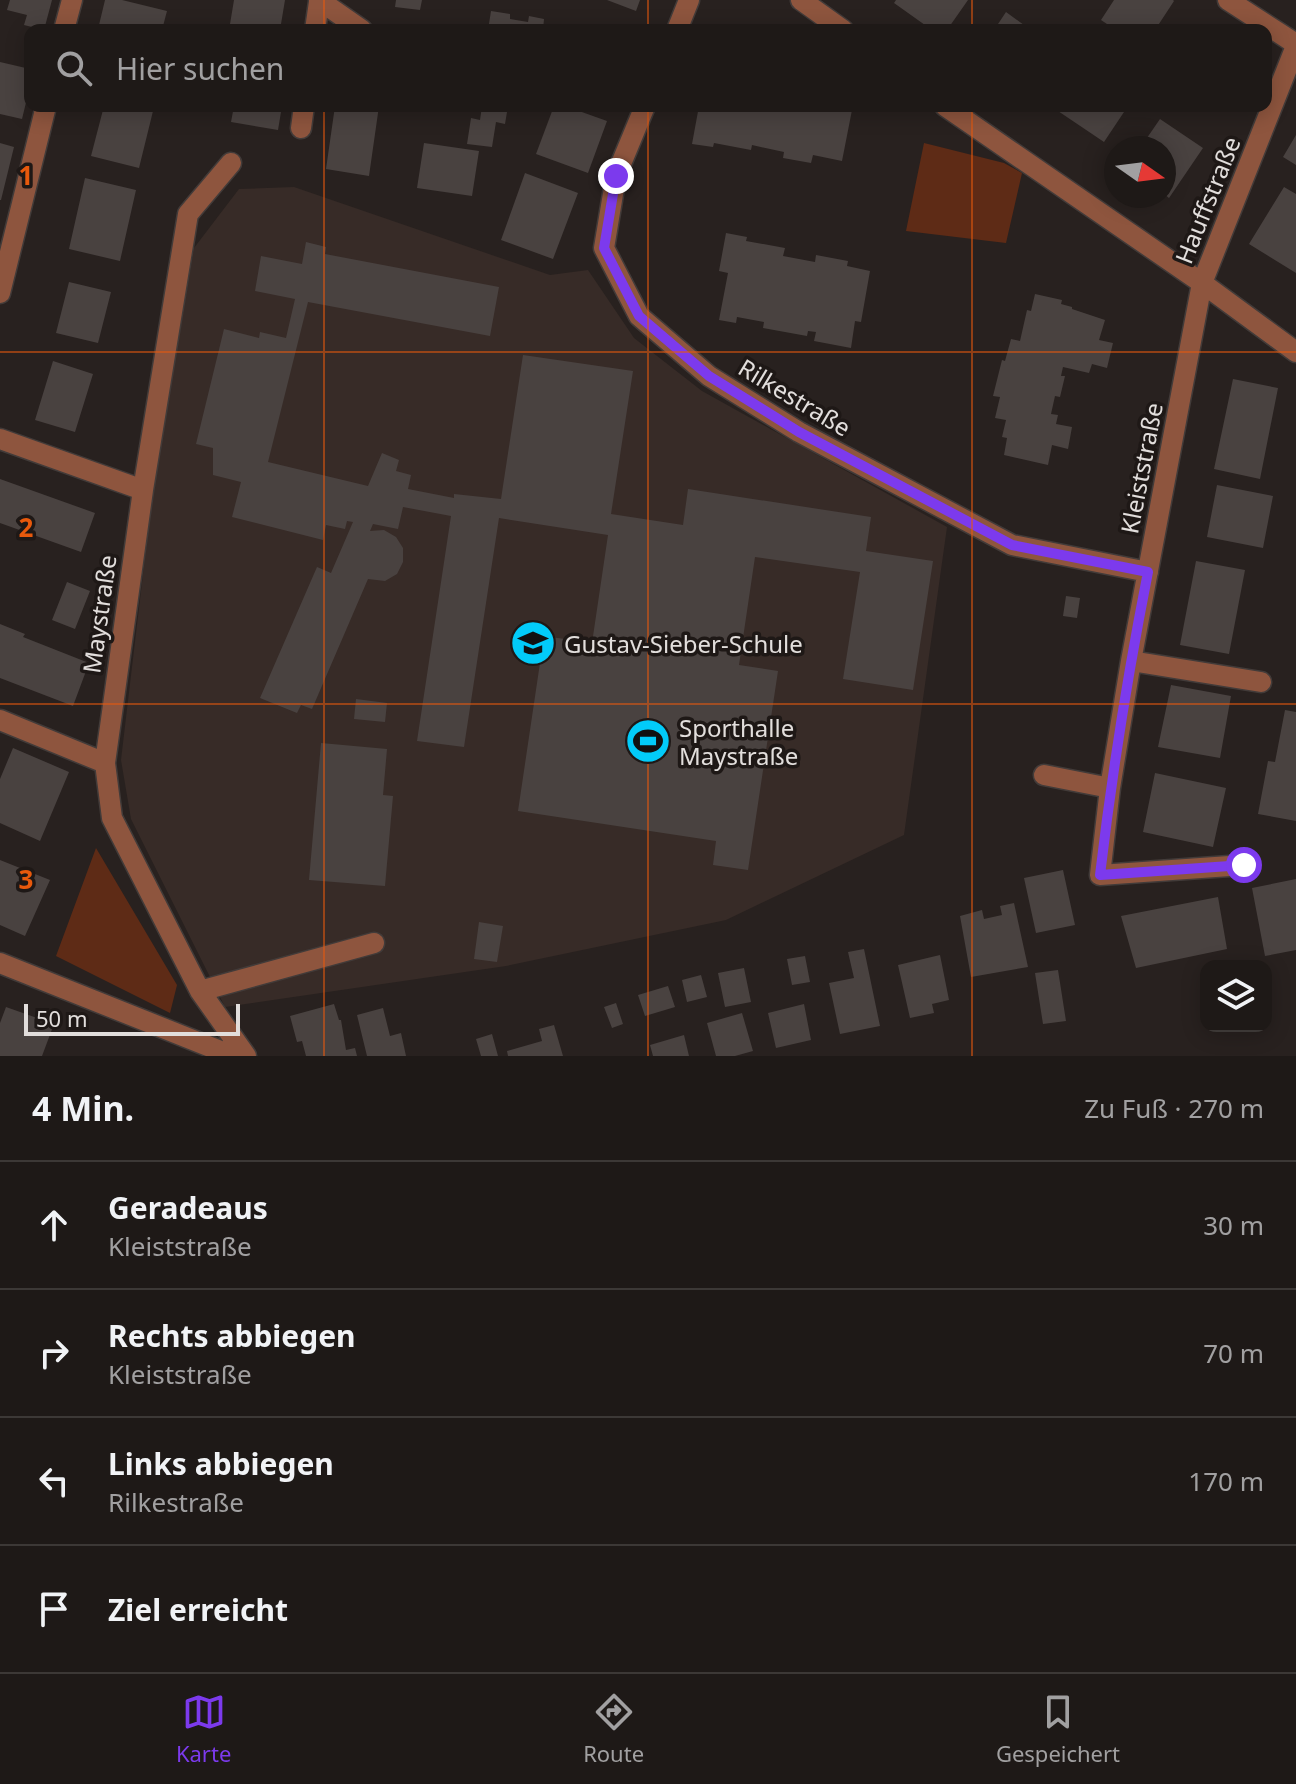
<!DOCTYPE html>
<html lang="de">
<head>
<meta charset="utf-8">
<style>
  :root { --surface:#1e1917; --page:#262220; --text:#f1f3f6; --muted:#a1a0a1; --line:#3c3836; --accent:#7c3aed }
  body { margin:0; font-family:"Noto Sans",sans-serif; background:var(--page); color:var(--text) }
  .controls { position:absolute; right:24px; bottom:24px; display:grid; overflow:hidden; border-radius:16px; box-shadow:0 4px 20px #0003 }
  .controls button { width:72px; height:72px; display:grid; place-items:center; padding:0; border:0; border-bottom:2px solid var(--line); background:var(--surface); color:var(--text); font:40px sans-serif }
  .compass { position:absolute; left:1104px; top:136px; width:72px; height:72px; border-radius:50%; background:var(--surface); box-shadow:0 4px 20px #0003; rotate:104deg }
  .scale { position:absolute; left:24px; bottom:20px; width:216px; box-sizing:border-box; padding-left:8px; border:4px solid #e2dedc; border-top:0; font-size:22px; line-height:28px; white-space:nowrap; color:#e2dedc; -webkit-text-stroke:6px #1e1816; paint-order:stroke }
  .stop { position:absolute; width:24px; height:24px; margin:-18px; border:6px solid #7c3aed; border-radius:50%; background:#fff }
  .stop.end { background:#7c3aed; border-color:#fff; box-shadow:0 2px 8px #0008 }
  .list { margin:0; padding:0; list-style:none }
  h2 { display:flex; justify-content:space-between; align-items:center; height:104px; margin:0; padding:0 32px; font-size:34px }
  h2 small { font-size:26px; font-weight:400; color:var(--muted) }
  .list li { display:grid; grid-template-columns:52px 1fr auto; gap:24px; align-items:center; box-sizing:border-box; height:128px; padding:0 32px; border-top:2px solid var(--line) }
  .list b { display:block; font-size:30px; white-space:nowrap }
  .list p { margin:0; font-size:26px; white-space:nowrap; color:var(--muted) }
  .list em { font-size:26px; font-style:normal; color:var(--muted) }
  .icon { flex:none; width:44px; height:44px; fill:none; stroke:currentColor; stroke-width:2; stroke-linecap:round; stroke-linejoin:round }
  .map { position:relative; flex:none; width:1296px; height:1056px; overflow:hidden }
  .search { position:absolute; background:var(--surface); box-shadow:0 4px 20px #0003; left:24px; right:24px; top:24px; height:88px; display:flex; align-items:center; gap:20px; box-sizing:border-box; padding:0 28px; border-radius:16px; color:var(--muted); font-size:30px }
  .sheet { height:616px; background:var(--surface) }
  nav { display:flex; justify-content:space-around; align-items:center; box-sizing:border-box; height:112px; border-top:2px solid var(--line); background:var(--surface); font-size:22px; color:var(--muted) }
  nav a { display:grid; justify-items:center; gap:4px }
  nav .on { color:var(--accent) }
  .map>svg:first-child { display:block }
  .built { fill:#372b27 }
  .green { fill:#5e2b16 }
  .building { fill:#494240 }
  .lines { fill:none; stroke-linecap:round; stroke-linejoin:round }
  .minor-casing { stroke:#423b39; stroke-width:23 }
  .minor { stroke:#8e553e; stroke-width:20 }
  .route { stroke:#7c3aed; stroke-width:10 }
  .grid { fill:none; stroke:#e8590c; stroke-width:2; stroke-opacity:0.55 }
  .labels { text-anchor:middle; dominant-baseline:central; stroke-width:7; stroke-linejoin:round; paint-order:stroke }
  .street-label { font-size:24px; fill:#e2dedc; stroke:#1e1816 }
  .poi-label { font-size:24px; fill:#e2dedc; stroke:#1e1816; text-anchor:start }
  .grid-label { font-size:26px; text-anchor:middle; font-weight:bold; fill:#e8590c; stroke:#1e1816; stroke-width:7; stroke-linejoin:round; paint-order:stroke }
</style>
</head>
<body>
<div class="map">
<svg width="1296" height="1056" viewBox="0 0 1296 1056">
  <rect width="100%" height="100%" fill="#28211f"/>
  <path class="built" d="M294 187 550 275 588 270 634 338 702 391 947 527 904 835 726 920 506 966 225 1007 131 819 121 760 152 498 194 248 239 189Z"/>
  <path class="green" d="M924 143 1004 163 1022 173 1006 243 906 231Z
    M96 848 177 985 170 1013 56 956Z"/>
  <path class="building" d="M10 0H52L44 30 24 25 27 15 7 10Z
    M105 0H122L167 11 162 30H110L99 25Z
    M234 0H285L280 30H229Z
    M396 0H422L420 10 395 7Z
    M607 0H640L636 11Z
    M896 0H968L947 30H932L894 3Z
    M1114 0H1173L1174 1 1155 30H1116L1101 20Z
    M491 11 510 14V19L528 22 529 16 544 19 543 30H488Z
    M1006 12 1031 30H994Z
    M0 62 30 69V86L22 119 0 114Z
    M104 106 154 107 139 168 91 156Z
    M234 106H282L278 130 231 122Z
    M335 106H379L369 176 326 169Z
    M482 106H508L505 124 496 122 492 147 467 144 471 118 480 120Z
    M554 106H565L607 121 588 173 536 154Z
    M699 106H845V108L852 110 842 161 813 155 811 163 783 158 784 152 752 145 751 150 714 143 713 147 692 144Z
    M1057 106H1128L1104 142 1055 109Z
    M1160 119 1203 148 1169 198 1164 194V148H1140Z
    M1296 135V165L1283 157Z
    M0 143 14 147 1 200H0Z
    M424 143 479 151 472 196 417 188Z
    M525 173 578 193 553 259 501 240Z
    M85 178 136 190 120 261 69 249Z
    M1284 187 1296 194V273L1249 244Z
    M726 233 747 237 746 241 785 248 783 256 815 262 816 255 848 261 847 266 870 271 861 322 855 321 851 348 814 341 816 332 808 331 807 336 763 328 764 322 737 317 736 323 719 320 728 273 719 271Z
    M306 242 326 247 325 254 499 287 490 336 308 302 268 462 368 486 382 453 399 460 396 471 411 475 408 489 454 498V494L501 499 523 355 633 371 611 514 683 525 688 489 871 517 866 551 933 561 913 690 843 679 860 572 755 557 739 665 778 671 748 870 713 865 716 841 518 811 544 636 592 643 608 535 499 518 464 747 417 741 451 516 403 507 398 529 373 524 370 531 384 530 396 537 403 548V562L397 574 385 581 368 579 312 709 301 705 297 713 260 698 317 567 331 573 353 522 347 521 345 529 326 525 323 540 232 517 241 482 213 475V448L196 444 224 329 259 338 260 332 286 338 295 299 255 291 261 256 302 264Z
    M69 282 111 292 98 343 56 333Z
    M1035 294 1062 300 1061 304 1072 307V309L1105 320 1099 340 1113 343 1107 368 1092 364 1089 373 1063 367 1061 376H1065L1060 397 1055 396 1051 414 1058 415 1056 424 1072 427 1068 449 1052 445 1048 465 1004 455 1007 438 1002 437 1006 420 995 418 1000 397 993 396 1002 360 1005 361 1011 339 1020 341 1027 310 1031 311Z
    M53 361 93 374 75 432 35 420Z
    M1233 379 1278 388 1260 479 1214 469Z
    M0 479 95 513 81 552 0 523Z
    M1217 485 1273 496 1263 548 1207 537Z
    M1196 561 1245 570 1229 654 1180 645Z
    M67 582 90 591 75 629 52 620Z
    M1066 596 1080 598 1077 618 1063 616Z
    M0 624 25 634 23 637 89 663 73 706 0 678Z
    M1171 685 1231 696 1220 758 1158 747Z
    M356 699 387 703 385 722 354 719Z
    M1285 710 1296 712V821L1258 814 1268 761 1275 762Z
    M321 743 387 749 383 795 393 796 385 886 309 880Z
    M13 748 69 772 40 841 0 823V779Z
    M1155 773 1226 788 1213 847 1143 832Z
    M0 860 50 880 25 936 0 925Z
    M1063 870 1075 925 1036 933 1024 878Z
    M1296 879V950L1265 956 1252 888Z
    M1218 897 1227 949 1136 968 1121 916Z
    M1014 903 1028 967 971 977 960 916 982 910 984 919 1002 915 1000 906Z
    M479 922 503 926 497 962 474 959Z
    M864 949 880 1026 840 1034 829 983 854 978 848 952Z
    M940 955 949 1000 932 1004 934 1013 910 1018 898 965Z
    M805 956 810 982 792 985 787 959Z
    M744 968 751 1002 725 1007 718 973Z
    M1058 970 1066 1021 1043 1024 1035 973Z
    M701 975 707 997 687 1002 682 980Z
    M668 986 675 1007 645 1016 638 995Z
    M616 1003 623 1024 612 1028 604 1007Z
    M334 1004 339 1020H341L346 1050 355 1048 357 1056H306L302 1041 297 1042 290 1016Z
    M804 1004 811 1040 776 1048 768 1013Z
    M6 1007 54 1024 42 1056H0V1023Z
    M383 1008 390 1036 401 1033 406 1056H367L357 1015Z
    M742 1013 753 1051 735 1056H716L707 1023Z
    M554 1025 563 1056H508L507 1051 542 1041 539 1029Z
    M492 1034 498 1056H481L476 1039Z
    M684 1035 689 1056H653L650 1045Z"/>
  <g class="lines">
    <g class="minor-casing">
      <path id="minor" d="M319 0 362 30
        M801 0 843 30
        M1228 0 1296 44
        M64 30 72 0
        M315 30 319 2
        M677 30 689 0
        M645 106 616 176 604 248 639 316 709 376 799 432 1012 545 1148 572
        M945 106 1202 283 1296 352
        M301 128 304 106
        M231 163 188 214 143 490 105 763 112 818 200 991 246 1056
        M0 293 46 106
        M0 439 143 490
        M1131 661 1261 682
        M0 720 105 763
        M1044 775 1110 788
        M1244 865 1100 875 1110 788 1131 661 1202 283 1296 46
        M0 963 233 1056
        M200 991 374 943"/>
    </g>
    <use href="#minor" class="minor"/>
  </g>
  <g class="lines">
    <path class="route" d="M616 176 604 248 639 316 709 376 799 432 1012 545 1148 572C1128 673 1112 773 1100 875L1244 865"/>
  </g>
  <path class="grid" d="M324 0V30M648 0V30M972 0V30M324 106V1056M648 106V1056M972 106V1056M0 352H1296M0 704H1296"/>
  <defs>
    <g id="school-disc" transform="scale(2.3)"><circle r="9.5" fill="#02cbf9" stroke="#1e1816"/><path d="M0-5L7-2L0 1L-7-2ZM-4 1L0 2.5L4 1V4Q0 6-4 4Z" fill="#111"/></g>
    <g id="stadium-disc" transform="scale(2.3)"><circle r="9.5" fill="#02cbf9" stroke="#1e1816"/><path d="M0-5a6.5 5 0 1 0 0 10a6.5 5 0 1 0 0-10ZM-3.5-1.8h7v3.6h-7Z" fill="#111"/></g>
  </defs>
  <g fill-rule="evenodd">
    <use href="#school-disc" x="533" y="643"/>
    <use href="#stadium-disc" x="648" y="741"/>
  </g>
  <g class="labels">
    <g class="street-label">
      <text transform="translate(1207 200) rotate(-68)">Hauffstraße</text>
      <text transform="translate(795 397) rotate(31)">Rilkestraße</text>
      <text transform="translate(1141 468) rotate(-79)">Kleiststraße</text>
      <text transform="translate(99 614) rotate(-82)">Maystraße</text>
    </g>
    <g class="poi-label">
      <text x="564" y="643">Gustav-Sieber-Schule</text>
      <text x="679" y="727">Sporthalle<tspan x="679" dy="28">Maystraße</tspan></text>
    </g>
  </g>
  <g class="grid-label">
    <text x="26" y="185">1</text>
    <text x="26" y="537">2</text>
    <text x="26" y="889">3</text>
  </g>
</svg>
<div class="controls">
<button><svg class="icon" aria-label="layers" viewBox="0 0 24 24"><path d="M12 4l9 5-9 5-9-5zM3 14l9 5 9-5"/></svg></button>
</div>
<svg class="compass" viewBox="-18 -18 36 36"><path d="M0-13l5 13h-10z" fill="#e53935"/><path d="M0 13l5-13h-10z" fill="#a1a0a1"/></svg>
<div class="scale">50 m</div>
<div class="stop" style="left:1244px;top:865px"></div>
<div class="stop end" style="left:616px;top:176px"></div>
<div class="search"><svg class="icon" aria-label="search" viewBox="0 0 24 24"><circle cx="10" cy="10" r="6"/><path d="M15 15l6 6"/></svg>Hier suchen</div>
</div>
<section class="sheet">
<h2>4 Min.<small>Zu Fuß · 270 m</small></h2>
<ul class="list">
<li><svg class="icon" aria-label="ahead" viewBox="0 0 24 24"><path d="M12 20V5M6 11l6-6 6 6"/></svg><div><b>Geradeaus</b><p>Kleiststraße</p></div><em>30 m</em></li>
<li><svg class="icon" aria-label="right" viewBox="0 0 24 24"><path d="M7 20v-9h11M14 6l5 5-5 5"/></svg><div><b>Rechts abbiegen</b><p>Kleiststraße</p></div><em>70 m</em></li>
<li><svg class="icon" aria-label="left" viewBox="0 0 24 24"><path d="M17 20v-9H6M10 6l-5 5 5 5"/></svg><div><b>Links abbiegen</b><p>Rilkestraße</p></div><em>170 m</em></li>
<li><svg class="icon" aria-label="arrive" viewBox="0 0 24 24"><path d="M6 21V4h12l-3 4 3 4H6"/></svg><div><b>Ziel erreicht</b></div></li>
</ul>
</section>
<nav>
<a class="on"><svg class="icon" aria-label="map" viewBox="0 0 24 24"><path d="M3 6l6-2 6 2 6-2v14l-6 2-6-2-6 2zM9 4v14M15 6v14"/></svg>Karte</a>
<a><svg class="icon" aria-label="directions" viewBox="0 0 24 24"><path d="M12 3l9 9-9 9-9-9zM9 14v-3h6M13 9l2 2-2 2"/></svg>Route</a>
<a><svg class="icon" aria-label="saved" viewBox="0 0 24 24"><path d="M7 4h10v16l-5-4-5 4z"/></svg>Gespeichert</a>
</nav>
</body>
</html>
